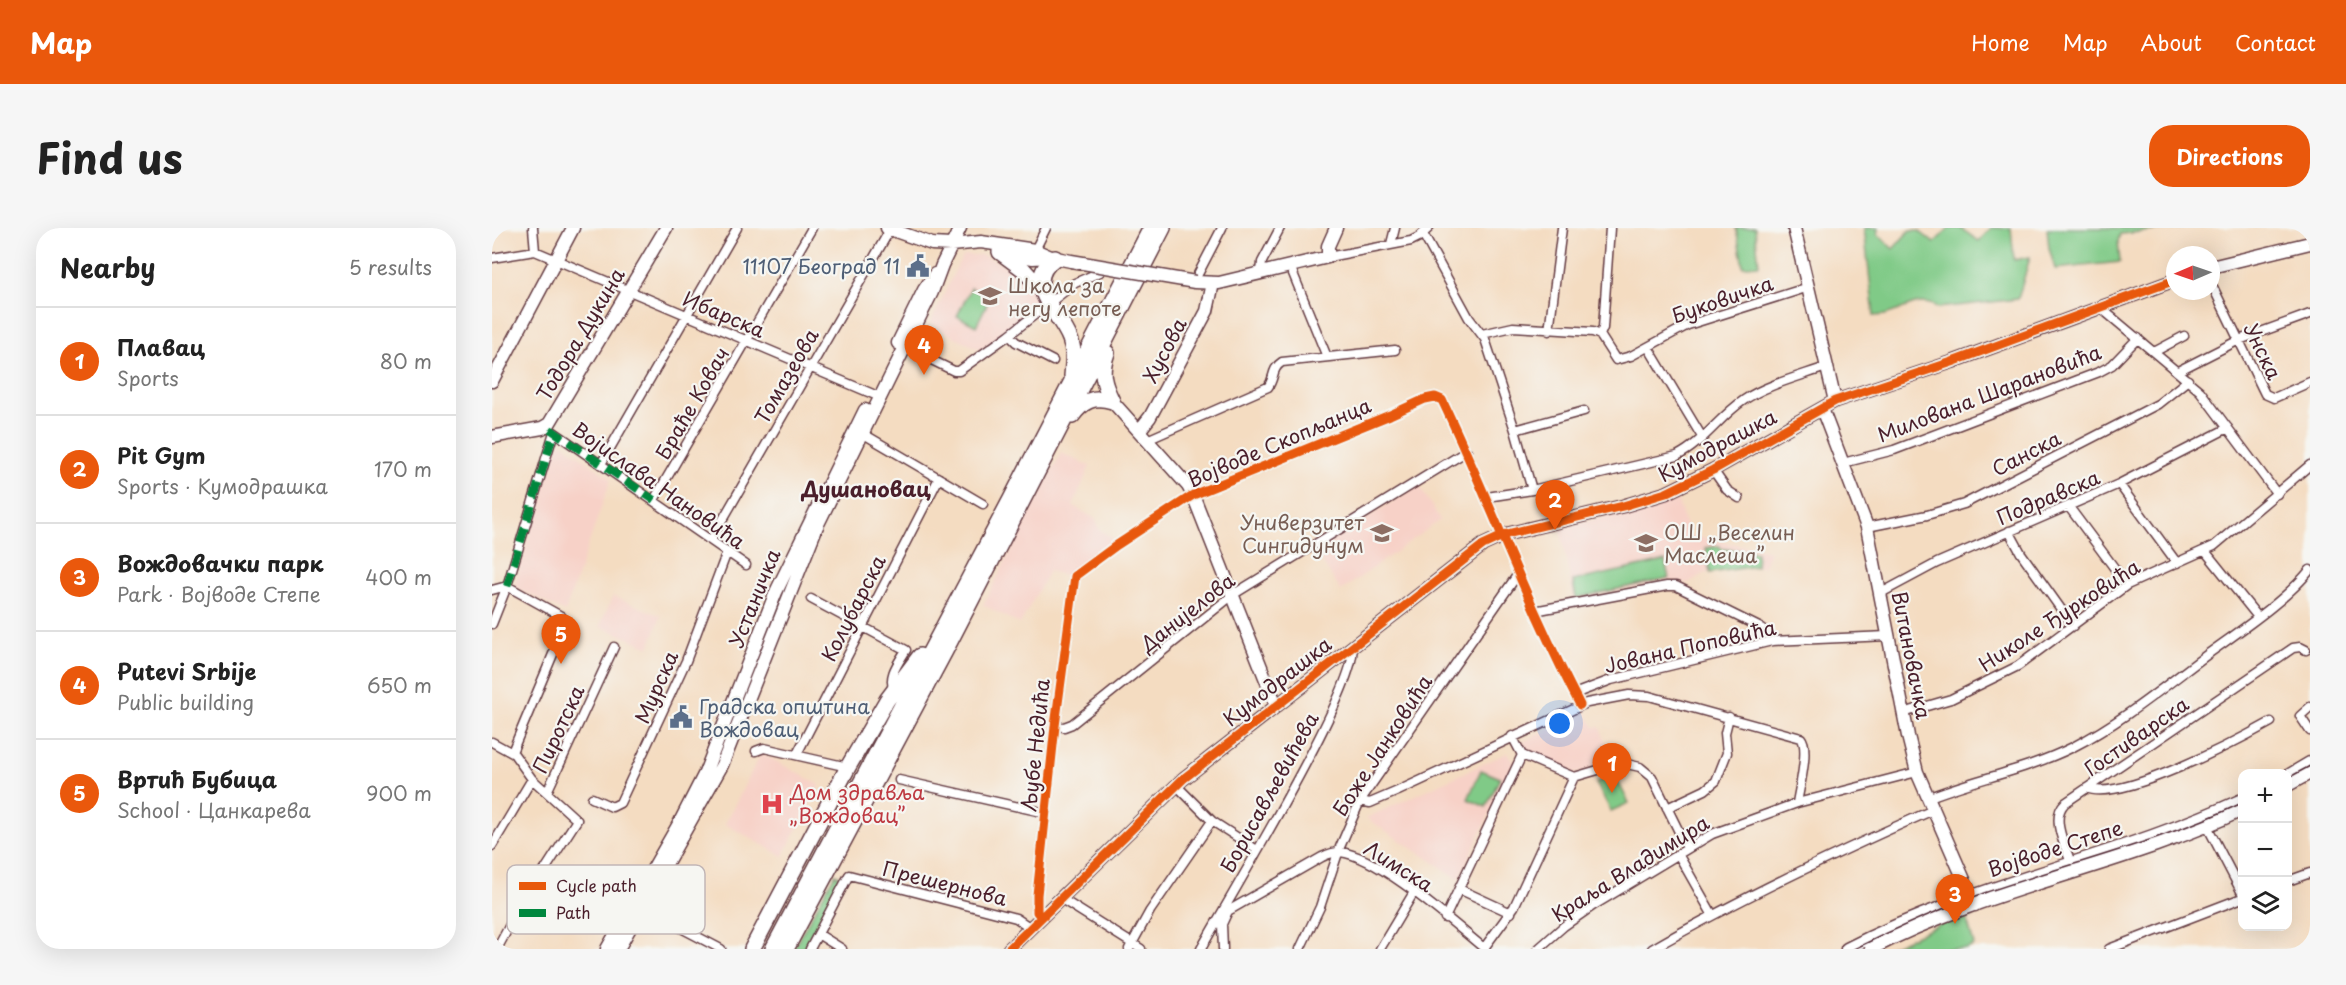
<!DOCTYPE html>
<html lang="en">
<head>
<meta charset="utf-8">
<style>
  :root { --surface:#fff; --page:#f6f6f6; --text:#222; --muted:#767676; --line:#e0e0e0; --accent:#ea580c }
  body { margin:0; font-family:"Playpen Sans",sans-serif; background:var(--page); color:var(--text) }
  .controls { position:absolute; right:18px; bottom:18px; display:grid; overflow:hidden; border-radius:12px; box-shadow:0 6px 24px #0002 }
  .controls button { width:54px; height:54px; display:grid; place-items:center; padding:0; border:0; border-bottom:2px solid var(--line); background:var(--surface); color:var(--text); font:30px sans-serif }
  .compass { position:absolute; left:1674px; top:18px; width:54px; height:54px; border-radius:50%; background:var(--surface); box-shadow:0 6px 24px #0002; rotate:268deg }
  .you { position:absolute; left:1068px; top:496px; width:21px; height:21px; margin:-15px; border:4px solid #fff; border-radius:50%; background:#1a73e8; box-shadow:0 0 0 9px #1a73e833 }
  .badge { display:grid; place-items:center; width:39px; height:39px; border-radius:50%; background:var(--accent); color:#fff; font-size:20px; font-weight:700 }
  .pin { position:absolute; translate:-50% -50px; filter:drop-shadow(0 2px 3px #0008) }
  .pin::after { content:''; position:absolute; top:32px; width:21px; height:18px; background:inherit; clip-path:polygon(0 0,100% 0,50% 100%) }
  .list { margin:0; padding:0; list-style:none }
  h2 { display:flex; justify-content:space-between; align-items:center; height:78px; margin:0; padding:0 24px; font-size:26px }
  h2 small { font-size:20px; font-weight:400; color:var(--muted) }
  .list li { display:grid; grid-template-columns:39px 1fr auto; gap:18px; align-items:center; box-sizing:border-box; height:108px; padding:0 24px; border-top:2px solid var(--line) }
  .list b { display:block; font-size:22px; white-space:nowrap }
  .list p { margin:0; font-size:20px; white-space:nowrap; color:var(--muted) }
  .list em { font-size:20px; font-style:normal; color:var(--muted) }
  .icon { flex:none; width:33px; height:33px; fill:none; stroke:currentColor; stroke-width:2; stroke-linecap:round; stroke-linejoin:round }
  .map { position:relative; flex:none; width:1818px; height:721px; overflow:hidden; border-radius:24px }
  header { display:flex; align-items:center; gap:36px; box-sizing:border-box; height:84px; padding:0 30px; background:var(--accent); color:#fff }
  header strong { font-size:28px }
  nav { display:flex; gap:33px; margin-inline-start:auto; font-size:21px }
  .intro { display:flex; align-items:center; justify-content:space-between; box-sizing:border-box; height:144px; padding:0 36px }
  h1 { margin:0; font-size:42px }
  .button { padding:15px 27px; border-radius:24px; background:var(--accent); color:#fff; font-size:21px; font-weight:700 }
  main { display:flex; gap:36px; padding:0 36px }
  aside { flex:1; background:var(--surface); border-radius:24px; box-shadow:0 6px 24px #0002 }
  .map>svg:first-child { display:block }
  .built { fill:#f7d1c7 }
  .green { fill:#80ca87; stroke:#657459; stroke-width:1.5 }
  .lines { fill:none; stroke-linecap:round; stroke-linejoin:round }
  .street-casing { stroke:#643b42; stroke-width:11 }
  .secondary-casing { stroke:#643b42; stroke-width:15 }
  .highway-casing { stroke:#643b42; stroke-width:18 }
  .street { stroke:#fff; stroke-width:8 }
  .secondary { stroke:#fff; stroke-width:12 }
  .highway { stroke:#fff; stroke-width:15 }
  .tram { stroke:#4a1f2b; stroke-width:1.5 }
  .secondary-bridge-casing { stroke:#643b42; stroke-width:15; stroke-linecap:butt }
  .secondary-bridge { stroke:#fff; stroke-width:12 }
  .quiet { stroke:#00873e; stroke-width:8; stroke-dasharray:15 8; stroke-linecap:butt }
  .cycleway-casing { stroke:#f6f6f2; stroke-width:13 }
  .cycleway { stroke:#e8590c; stroke-width:9 }
  .labels { text-anchor:middle; dominant-baseline:central; stroke-width:4.5; stroke-linejoin:round; paint-order:stroke }
  .service-label { font-size:20px; fill:#4e5e75; stroke:#f6f6f2; text-anchor:end }
  .education-label { font-size:20px; fill:#785e54; stroke:#f6f6f2; text-anchor:start }
  .street-label { font-size:20px; fill:#4a1f2b; stroke:#f6f6f2 }
  .health-label { font-size:20px; fill:#be3a42; stroke:#f6f6f2; text-anchor:start }
  .neighbourhood-label { font-size:21px; font-weight:bold; fill:#4a1f2b; stroke:#f6f6f2 }
  .key { fill:#f6f6f2; stroke:#c2b6b6; stroke-width:1.5 }
  .key-label { font-size:16px; fill:#4a1f2b }
</style>
</head>
<body>
<header>
<strong>Map</strong>
<nav><a>Home</a><a>Map</a><a>About</a><a>Contact</a></nav>
</header>
<div class="intro"><h1>Find us</h1><a class="button">Directions</a></div>
<main>
<aside>
<h2>Nearby<small>5 results</small></h2>
<ul class="list">
<li><span class="badge">1</span><div><b>Плавац</b><p>Sports</p></div><em>80 m</em></li>
<li><span class="badge">2</span><div><b>Pit Gym</b><p>Sports · Кумодрашка</p></div><em>170 m</em></li>
<li><span class="badge">3</span><div><b>Вождовачки парк</b><p>Park · Војводе Степе</p></div><em>400 m</em></li>
<li><span class="badge">4</span><div><b>Putevi Srbije</b><p>Public building</p></div><em>650 m</em></li>
<li><span class="badge">5</span><div><b>Вртић Бубица</b><p>School · Цанкарева</p></div><em>900 m</em></li>
</ul>
</aside>
<div class="map">
<svg width="1818" height="721" viewBox="0 0 1818 721">
  <rect width="100%" height="100%" fill="#f6f6f2"/>
  <filter id="ink" filterUnits="userSpaceOnUse"><feTurbulence type="fractalNoise" baseFrequency=".0167" numOctaves="2"/><feDisplacementMap in="SourceGraphic" scale="12" xChannelSelector="R" yChannelSelector="G"/><feConvolveMatrix kernelMatrix="1 2 1 2 8 2 1 2 1" color-interpolation-filters="sRGB"/></filter>
  <filter id="wash" filterUnits="userSpaceOnUse"><feTurbulence type="fractalNoise" baseFrequency=".008" numOctaves="4" result="noise"/><feDisplacementMap in="SourceGraphic" scale="24" xChannelSelector="R" yChannelSelector="G"/><feGaussianBlur stdDeviation="1.35" result="paint"/><feColorMatrix in="noise" values="0 0 0 0 0 0 0 0 0 0 0 0 0 0 0 0 0 1.4 0 .05"/><feComposite in="paint" operator="in"/></filter>
  <g filter="url(#wash)">
    <rect width="100%" height="100%" fill="#f4dcc1"/>
    <path class="built" d="M475 27H490L523 42 541 60 550 75 490 123 438 96 466 36 471 28Z
      M64 211 119 251 73 384 22 359Z
      M569 225 598 238 581 278 604 291 607 301 625 314 579 349 557 343 528 396 491 377Z
      M927 257 948 292 849 363 823 323Z
      M1185 271 1197 307 1278 323 1272 338 1214 345 1194 356 1180 353 1082 372 1068 300Z
      M121 368 169 388 157 419 108 398Z
      M1094 483 1102 499H1108L1121 535 1083 546 1033 525 1028 515Z
      M269 525 328 557 291 628 233 596Z
      M1015 525 1022 534 967 651 874 590Z"/>
    <path class="green" d="M1244 0H1263L1267 37 1251 38Z
      M1372 0H1387L1385 5 1401 21 1417 3H1427L1442 15 1457 0H1468L1487 13 1499 0H1519L1522 32 1538 29 1526 71 1446 80C1428 68 1414 81 1396 86 1392 88 1386 87 1382 88Z
      M1555 0H1691L1628 6 1626 13 1628 34 1563 41 1557 20Z
      M479 60 498 70 484 98 465 88Z
      M1227 318 1230 321 1265 324 1264 338 1218 345 1214 320Z
      M1173 333 1177 350 1084 370 1081 353Z
      M989 542 1008 550 994 579 976 571Z
      M1122 546 1137 575 1119 583 1104 555Z
      M343 646 348 648 345 653 347 655 311 721H301Z
      M1473 685 1482 717 1475 721H1394Z"/>
  </g>
  <g filter="url(#ink)">
    <g class="lines">
      <g class="street-casing">
        <path id="street" d="M41 0 43 23
          M1118 0 1111 100 1108 107 1124 132 1139 128 1196 97 1317 59
          M931 6 977 90 993 111 1023 202 1040 262
          M899 16 903 0
          M543 22 554 0
          M836 29 919 13 927 9 937 0
          M0 30 43 23 388 169
          M798 38 835 129
          M769 45 770 34 788 0
          M704 50 730 0
          M1719 55 1773 166 1782 170 1818 154
          M1610 81 1708 163 1785 266
          M1057 103 1070 0
          M990 106 1021 99 1101 104 1108 107
          M517 107 524 114 561 133
          M409 117 462 143H467L517 107 583 55 608 44
          M1156 119 1210 209
          M1662 124 1692 108
          M1686 143 1747 112 1818 86
          M1023 202 1092 183
          M370 205 491 276
          M655 212 776 159C783 150 779 141 790 134L903 122
          M1351 235 1402 222 1607 144 1620 137 1646 110
          M109 236 245 0
          M1221 242 1235 262 1247 270
          M1627 256 1685 335
          M995 269 1040 262 1185 228C1211 215 1228 188 1252 172 1274 157 1309 148 1334 139
          M162 272 320 0
          M1577 279 1635 357
          M1375 299 1435 287 1472 276 1666 176 1696 152
          M1517 303 1529 325 1581 398
          M219 312 399 0
          M1713 323 1766 389
          M0 362 15 358 69 388 73 393 72 400 20 524
          M1389 365 1445 335 1627 256 1736 200
          M319 371 414 422C407 434 395 448 402 462
          M1042 383 1175 358H1184L1269 400 1278 407 1280 413
          M0 396 15 358 62 204 254 337
          M1082 466 1119 452 1280 413 1396 408
          M1818 479 1808 488 1818 503
          M1411 485 1459 471 1526 438 1635 357 1722 318 1818 237
          M563 498 572 499 580 496 742 366 975 223
          M1020 508 1030 527
          M0 514 22 526 40 551 85 592 20 693 5 721
          M264 523 272 520 356 539
          M305 526 447 250
          M1030 527 1082 549 1130 535 1148 539 1160 549 1195 620
          M407 552 554 585
          M684 557 720 593 765 622
          M1595 560C1628 575 1747 512 1779 494
          M55 564 122 419
          M100 570 120 579 128 575 194 433 235 324
          M1435 570C1483 551 1535 542 1581 519 1630 494 1673 458 1716 426 1749 402 1793 373 1818 342
          M868 573 878 575 906 563 1095 475 1137 467 1157 468 1309 510C1318 520 1307 561 1305 575
          M1175 580 1213 562 1224 553 1235 525 1233 505 1237 489
          M1713 594 1750 665
          M0 618 40 551
          M1186 626 1220 686
          M1579 635C1573 618 1558 589 1573 575L1801 420 1808 419 1814 422
          M1796 653 1818 645
          M967 661 1019 685
          M159 663 160 675 166 688
          M568 670 649 721
          M549 689 545 684V667L563 498 583 348 625 317 701 267 898 187 933 171 943 169 950 172C998 273 1036 378 1088 477
          M953 690 1030 527
          M141 694 153 688H166L229 721
          M326 706 350 721
          M992 720 1022 679 1082 549
          M318 721 357 647 524 690 539 700
          M637 721 658 683 720 593
          M709 721C733 677 871 451 860 418
          M731 721 730 696 736 683 830 629C836 626 841 624 848 624 887 628 961 695 993 721
          M808 721 828 679 848 619 868 573 1026 346
          M888 721 922 664
          M1046 721 1072 698 1102 677 1220 606 1305 575 1425 544
          M1160 721C1250 669 1346 624 1441 582
          M1617 721 1750 670"/>
      </g>
      <g class="secondary-casing">
        <path id="secondary" d="M395 0 440 16 459 17 489 14 543 22 559 29
          M1302 0 1343 173
          M512 25 541 30 559 29 579 33
          M1719 39 1818 15
          M703 54 727 55 836 29V18L844 0
          M406 115 432 62 443 46
          M0 153 81 0
          M620 173 696 258 701 267 784 477
          M1330 181 1375 299 1416 508 1425 544 1483 677
          M647 203 658 189 715 83 721 55
          M0 209 50 200 57 196 174 0
          M1796 548 1818 535
          M1796 557 1818 545
          M115 721 188 594 213 545 284 364 373 182
          M126 721 230 537 325 298 440 64 450 37 468 0
          M517 721 691 551 991 317 1015 306 1131 278 1174 265 1221 242 1343 173 1460 134 1683 52
          M1355 721C1481 656 1622 631 1750 572
          M1379 721C1497 659 1631 639 1750 582"/>
      </g>
      <g class="highway-casing">
        <path id="highway" d="M508 24 531 41 550 62
          M563 30C528 56 568 84 578 111 583 123 581 136 580 148
          M615 125C608 144 611 155 620 173
          M580 188C591 173 602 167 620 173
          M260 721 356 539 395 472 428 428
          M281 721 519 271 659 0
          M294 721 453 423 671 0"/>
      </g>
      <use href="#street" class="street"/>
      <use href="#secondary" class="secondary"/>
      <use href="#highway" class="highway"/>
      <path class="tram" d="M1796 550 1818 538
        M1362 721C1404 700 1448 681 1492 665 1579 635 1668 614 1750 575"/>
      <g class="secondary-bridge-casing">
        <path id="secondary-bridge" d="M579 33 703 54"/>
      </g>
      <use href="#secondary-bridge" class="secondary-bridge"/>
      <path class="quiet" d="M58 201 162 272
        M15 358 62 204"/>
      <g class="cycleway-casing">
        <path id="cycleway" d="M549 689 545 684V667L563 498 583 348 625 317 701 267 898 187 933 171 943 169 950 172C998 273 1036 378 1088 477
          M517 721 691 551 991 317 1015 306 1131 278 1174 265 1221 242 1343 173 1460 134 1683 52"/>
      </g>
      <use href="#cycleway" class="cycleway"/>
    </g>
  </g>
  <defs>
    <g id="civic-bare" transform="scale(1.8)"><path d="M-.6-6.5H3V-4.5H.6V-3L4-1V1h2V6H-6V1h2V-1L-.6-3ZM-1.2 2.5V6h2.4V2.5Z" fill="#5c6f8a" stroke="#f6f6f2" stroke-width="2.5" paint-order="stroke"/></g>
    <g id="school-bare" transform="scale(1.8)"><path d="M0-5L7-2L0 1L-7-2ZM-4 1L0 2.5L4 1V4Q0 6-4 4Z" fill="#8d6e63" stroke="#f6f6f2" stroke-width="2.5" paint-order="stroke"/></g>
    <g id="university-bare" transform="scale(1.8)"><path d="M0-5L7-2L0 1L-7-2ZM-4 1L0 2.5L4 1V4Q0 6-4 4Z" fill="#8d6e63" stroke="#f6f6f2" stroke-width="2.5" paint-order="stroke"/></g>
    <g id="hospital-bare" transform="scale(1.8)"><path d="M-5-5h3v3.5h4V-5h3V5h-3V1.5h-4V5h-3Z" fill="#e0444e" stroke="#f6f6f2" stroke-width="2.5" paint-order="stroke"/></g>
  </defs>
  <g fill-rule="evenodd">
    <use href="#civic-bare" x="426" y="38"/>
    <use href="#school-bare" x="498" y="68"/>
    <use href="#university-bare" x="890" y="305"/>
    <use href="#school-bare" x="1154" y="315"/>
    <use href="#civic-bare" x="189" y="489"/>
    <use href="#hospital-bare" x="280" y="576"/>
  </g>
  <g class="labels">
    <g class="service-label">
      <text x="408" y="38">11107 Београд 11</text>
      <text x="207" y="478" text-anchor="start">Градска општина<tspan x="207" dy="23">Вождовац</tspan></text>
    </g>
    <g class="education-label">
      <text x="516" y="57">Школа за<tspan x="516" dy="23">негу лепоте</tspan></text>
      <text x="872" y="294" text-anchor="end">Универзитет<tspan x="872" dy="23">Сингидунум</tspan></text>
      <text x="1172" y="304">ОШ „Веселин<tspan x="1172" dy="23">Маслеша”</tspan></text>
    </g>
    <g class="street-label">
      <text transform="translate(1230 71) rotate(-19)">Буковичка</text>
      <text transform="translate(232 86) rotate(23)">Ибарска</text>
      <text transform="translate(88 106) rotate(-59)">Тодора Дукина</text>
      <text transform="translate(672 122) rotate(-62)">Хусова</text>
      <text transform="translate(1771 123) rotate(64)">Унска</text>
      <text transform="translate(294 148) rotate(-60)">Томазеова</text>
      <text transform="translate(1497 165) rotate(-21)">Милована Шарановића</text>
      <text transform="translate(200 175) rotate(-60)">Браће Ковач</text>
      <text transform="translate(787 214) rotate(-23)">Војводе Скопљанца</text>
      <text transform="translate(1225 217) rotate(-28)">Кумодрашка</text>
      <text transform="translate(1534 225) rotate(-27)">Санска</text>
      <text transform="translate(167 257) rotate(35)">Војислава Нановића</text>
      <text transform="translate(1556 269) rotate(-23)">Подравска</text>
      <text transform="translate(262 370) rotate(-68)">Устаничка</text>
      <text transform="translate(361 380) rotate(-63)">Колубарска</text>
      <text transform="translate(695 384) rotate(-38)">Данијелова</text>
      <text transform="translate(1567 387) rotate(-33)">Николе Ђурковића</text>
      <text transform="translate(1198 418) rotate(-13)">Јована Поповића</text>
      <text transform="translate(1420 427) rotate(79)">Витановачка</text>
      <text transform="translate(785 453) rotate(-38)">Кумодрашка</text>
      <text transform="translate(164 459) rotate(-66)">Мурска</text>
      <text transform="translate(66 501) rotate(-65)">Пиротска</text>
      <text transform="translate(1644 508) rotate(-35)">Гостиварска</text>
      <text transform="translate(543 517) rotate(-84)">Љубе Недића</text>
      <text transform="translate(890 517) rotate(-57)">Боже Јанковића</text>
      <text transform="translate(777 564) rotate(-61)">Борисављевићева</text>
      <text transform="translate(1563 620) rotate(-18)">Војводе Степе</text>
      <text transform="translate(907 638) rotate(32)">Лимска</text>
      <text transform="translate(1138 640) rotate(-32)">Краља Владимира</text>
      <text transform="translate(453 655) rotate(14)">Прешернова</text>
    </g>
    <g class="health-label">
      <text x="298" y="564">Дом здравља<tspan x="298" dy="23">„Вождовац”</tspan></text>
    </g>
    <g class="neighbourhood-label">
      <text x="374" y="260">Душановац</text>
    </g>
  </g>
  <rect x="15" y="637" width="198" height="69" rx="9" class="key"/>
  <rect x="27" y="654" width="27" height="8" fill="#e8590c"/>
  <rect x="27" y="681" width="27" height="8" fill="#00873e"/>
  <g class="key-label">
    <text x="64" y="664">Cycle path</text>
    <text x="64" y="691">Path</text>
  </g>
</svg>
<div class="controls">
<button>+</button>
<button>−</button>
<button><svg class="icon" aria-label="layers" viewBox="0 0 24 24"><path d="M12 4l9 5-9 5-9-5zM3 14l9 5 9-5"/></svg></button>
</div>
<svg class="compass" viewBox="-18 -18 36 36"><path d="M0-13l5 13h-10z" fill="#e53935"/><path d="M0 13l5-13h-10z" fill="#767676"/></svg>
<div class="you"></div>
<div class="pin badge" style="left:1120px;top:565px">1</div>
<div class="pin badge" style="left:1063px;top:302px">2</div>
<div class="pin badge" style="left:1463px;top:696px">3</div>
<div class="pin badge" style="left:432px;top:147px">4</div>
<div class="pin badge" style="left:69px;top:436px">5</div>
</div>
</main>
</body>
</html>
